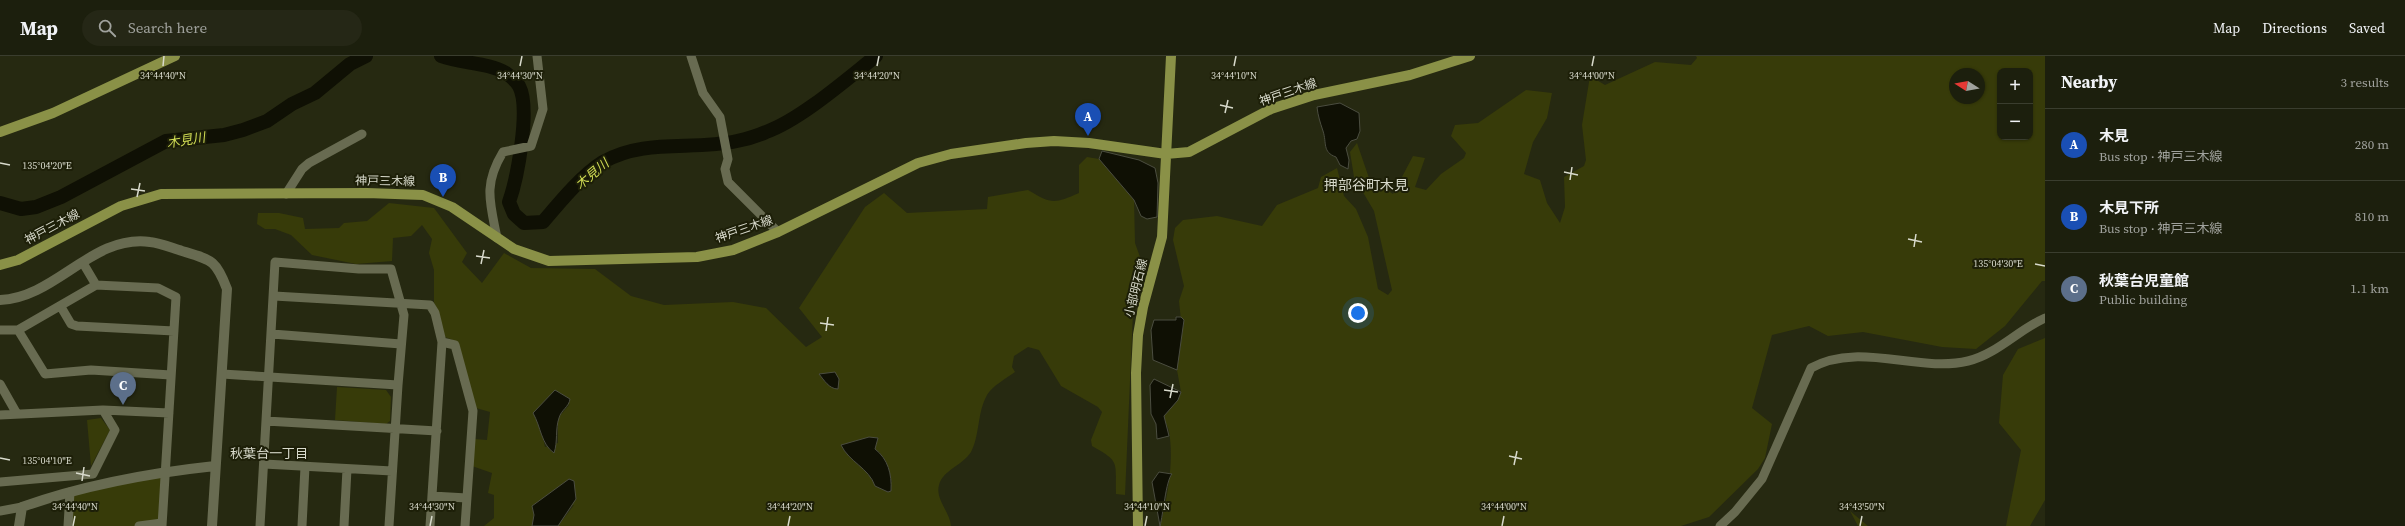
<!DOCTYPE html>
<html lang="en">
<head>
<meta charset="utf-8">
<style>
  :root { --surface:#1c1f0d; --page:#252716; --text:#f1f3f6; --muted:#a0a29d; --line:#3a3d2e; --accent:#94b7fd }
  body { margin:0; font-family:"Source Serif 4","Noto Sans JP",serif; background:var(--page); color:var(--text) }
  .controls { position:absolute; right:12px; top:12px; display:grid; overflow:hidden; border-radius:8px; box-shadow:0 1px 3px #0004 }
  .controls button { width:36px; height:36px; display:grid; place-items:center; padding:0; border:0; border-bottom:1px solid var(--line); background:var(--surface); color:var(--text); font:20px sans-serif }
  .compass { position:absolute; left:1949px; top:12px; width:36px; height:36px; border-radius:50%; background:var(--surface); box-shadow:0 1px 3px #0004; rotate:281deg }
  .you { position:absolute; left:1358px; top:257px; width:14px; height:14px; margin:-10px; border:3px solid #fff; border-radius:50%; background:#1a73e8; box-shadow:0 0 0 6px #1a73e833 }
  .badge { display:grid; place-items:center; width:26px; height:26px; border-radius:50%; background:var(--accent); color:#fff; font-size:13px; font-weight:700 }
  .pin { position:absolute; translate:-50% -33px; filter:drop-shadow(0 1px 2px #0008) }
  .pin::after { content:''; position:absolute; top:21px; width:14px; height:12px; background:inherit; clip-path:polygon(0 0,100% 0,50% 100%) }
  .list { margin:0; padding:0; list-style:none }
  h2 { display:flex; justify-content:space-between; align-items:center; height:52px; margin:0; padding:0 16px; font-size:17px }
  h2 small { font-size:13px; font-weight:400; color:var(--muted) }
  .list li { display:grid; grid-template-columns:26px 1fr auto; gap:12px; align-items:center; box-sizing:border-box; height:72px; padding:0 16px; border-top:1px solid var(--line) }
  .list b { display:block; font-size:15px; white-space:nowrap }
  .list p { margin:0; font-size:13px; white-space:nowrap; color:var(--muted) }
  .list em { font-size:13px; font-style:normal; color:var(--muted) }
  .icon { flex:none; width:22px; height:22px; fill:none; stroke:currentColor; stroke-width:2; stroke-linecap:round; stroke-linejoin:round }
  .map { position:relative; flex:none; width:2045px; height:470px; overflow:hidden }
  header { display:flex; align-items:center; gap:24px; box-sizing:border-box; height:56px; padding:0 20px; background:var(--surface); border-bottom:1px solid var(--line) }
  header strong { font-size:19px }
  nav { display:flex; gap:22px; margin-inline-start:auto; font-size:14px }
  .search { width:280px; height:36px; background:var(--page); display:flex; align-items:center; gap:10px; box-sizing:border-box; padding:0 14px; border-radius:22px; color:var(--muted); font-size:15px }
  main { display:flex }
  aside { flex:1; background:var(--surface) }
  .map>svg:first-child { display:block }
  .green { fill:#373b09; fill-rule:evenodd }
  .water { fill:#0f1004; stroke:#4b4d40 }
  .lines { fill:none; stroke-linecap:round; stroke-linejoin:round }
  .river { stroke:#0f1004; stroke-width:14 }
  .street { stroke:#686b51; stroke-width:9 }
  .secondary { stroke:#686b51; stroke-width:10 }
  .primary { stroke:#8a9147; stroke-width:10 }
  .ticks { fill:none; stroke:#d8dacc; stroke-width:1.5 }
  .labels { text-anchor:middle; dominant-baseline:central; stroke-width:4; stroke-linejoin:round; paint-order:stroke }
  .street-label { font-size:12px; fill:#d8dacc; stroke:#1d1f08 }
  .water-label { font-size:13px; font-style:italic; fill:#d0dc54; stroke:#1d1f08 }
  .neighbourhood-label { font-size:13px; fill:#d8dacc; stroke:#1d1f08 }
  .quarter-label { font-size:14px; fill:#d8dacc; stroke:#1d1f08 }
  .ticks-label { font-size:10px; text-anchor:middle; fill:#d8dacc; stroke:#1d1f08; stroke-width:4; stroke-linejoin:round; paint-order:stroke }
</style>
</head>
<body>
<header>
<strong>Map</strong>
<div class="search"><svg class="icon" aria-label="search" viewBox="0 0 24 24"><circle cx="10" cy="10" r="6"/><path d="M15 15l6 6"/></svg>Search here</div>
<nav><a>Map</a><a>Directions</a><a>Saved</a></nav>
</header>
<main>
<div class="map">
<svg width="2045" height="470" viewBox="0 0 2045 470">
  <rect width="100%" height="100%" fill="#262911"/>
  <path class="green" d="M1696 0H2045V225H2042L2005 270 1976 293 1942 291 1863 276 1828 280 1809 270 1772 279 1752 352 1772 368 1765 402 1758 413 1709 461 1681 470H1160C1168 440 1174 405 1169 375 1168 370 1165 366 1164 360L1178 344 1181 336 1177 314 1184 265 1181 264 1179 245 1184 230 1173 184 1175 172 1183 164 1217 160 1262 170 1277 149 1318 132 1321 121 1337 112 1344 140 1356 153 1368 181 1378 233 1388 239 1392 234 1374 155 1354 121 1350 96 1357 87 1369 122 1393 138 1413 100 1425 102 1415 131 1426 134 1441 118 1464 102 1466 97 1451 80 1455 69 1478 67 1526 34 1552 37 1547 62 1533 86 1524 118 1540 124 1547 147 1560 167 1565 151 1564 121 1584 110 1586 104 1582 69 1590 20 1605 29 1655 6 1691 9 1697 2ZM2000 15H2030V81H2000ZM1955 18H1979V42H1955Z
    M1087 101 1099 103 1134 144 1135 187 1145 215 1133 256 1125 439 1116 438C1115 406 1121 406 1092 390L1091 384 1102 356 1098 351 1061 330 1039 294 1028 291 1014 300 1012 311 1015 316C1007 322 992 330 987 339 977 357 980 379 971 396 963 409 943 414 939 429 935 443 950 456 951 470H558L574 449 534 459 532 470H484L494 462V439L488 437 492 417 472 410 474 383 487 384 490 356 476 352 458 286 445 281 434 246V214L429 197 432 183 422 169 411 180 393 182 392 205 356 208 312 199 291 179 275 173H265L257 168 258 157H279L303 162 305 173 339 172 344 167 367 165 389 147 434 152 467 197 462 206 482 227 504 197 531 212 595 213 631 240 664 249 733 246 766 252 806 291 822 281 799 252 865 151 884 137 907 157 987 153 988 141 1028 134C1051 148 1054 148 1079 137V109ZM570 348 558 362V387L545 391 540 369ZM877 382 875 393C889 404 887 410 892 426L875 430C870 416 859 410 849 399Z
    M2045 282V444L2030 470H2006L2021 394 1999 367 2003 319 2018 293Z
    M337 331 386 334 391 341 390 365 386 368 335 364Z
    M101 362 110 374 91 410 87 364Z
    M166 416 162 467 139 470H68L70 436Z
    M1850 455 1868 470H1858Z"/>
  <path class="water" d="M1340 47 1359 57 1360 75 1357 83 1351 85 1346 92 1349 104 1348 113 1340 109 1336 101C1322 96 1327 87 1323 75 1320 66 1318 60 1317 51Z
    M1102 95 1139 104 1155 112 1158 127 1157 161 1147 163 1141 160 1134 144 1099 103Z
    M1176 261H1181L1184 264 1177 314 1153 304 1151 274 1154 264H1176Z
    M835 316 839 323 838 333C829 333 824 324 819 318Z
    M1154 323 1181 336 1178 344 1164 360 1169 380 1157 383 1156 368 1151 358 1150 329Z
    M555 334 570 343C569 351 561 354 559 362 555 373 558 386 554 397 541 388 541 371 533 357Z
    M869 381 878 382 875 393C888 403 892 418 891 435L888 436 875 430C869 412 849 406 841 389Z
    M1159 416 1172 418C1166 424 1163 459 1160 470L1152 426Z
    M569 423 574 425 576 443 558 470H532L534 459 532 450Z"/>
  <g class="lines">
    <path class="river" d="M441 0C462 8 487 6 506 17 510 20 517 26 519 30 531 52 517 123 509 146L514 158 524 167 543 166C559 147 582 119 603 106 645 82 692 95 737 85 747 83 757 80 766 76 800 64 847 23 876 0
      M0 147 21 153 36 151 61 141 166 85 224 79 243 74 267 65 292 48 315 37 350 8 366 0"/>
    <path class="street" d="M691 0 703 37 720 61 728 103 725 113 728 126 778 176
      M286 138 302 113 309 107 362 78
      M497 182C490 146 483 129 503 96L531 90 543 53 537 0
      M83 207 96 229
      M274 240 430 249 435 257 442 286 430 470
      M61 251 71 268 77 270 174 275
      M0 274H18L96 229 158 232 176 241 162 470
      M18 274 45 318 91 314 171 319
      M272 278 401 288
      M442 286 455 289 473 355 465 470
      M222 318 398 329 389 470
      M0 328 17 358
      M0 359 103 354 169 357
      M266 365 437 375
      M264 408 392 415
      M0 426 93 418 115 374 103 354
      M432 440 467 442
      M0 455 22 451
      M68 470 70 436
      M139 470 162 467
      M260 470 275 206 359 213H391L404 259 398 329
      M302 470 305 411
      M344 470 347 413
      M1720 470 1735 456 1762 423 1811 312C1859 285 1918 317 1968 305 1997 298 2018 274 2045 262"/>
    <path class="secondary" d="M0 244C56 242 92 178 150 186 160 187 172 192 182 195 212 204 216 204 227 233L212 470
      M19 470 22 451C84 429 149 417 215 410"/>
    <path class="primary" d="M0 76 53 57 175 0
      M0 209 18 204 121 150 161 138 367 137 423 139 452 151 514 193 549 205 697 201 733 194 778 176 918 107 951 98 1026 87 1054 85 1089 87 1166 98 1189 96 1271 53 1314 39 1410 19 1470 0
      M1138 470 1136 317 1138 279 1143 251 1162 181 1171 0"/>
  </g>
  <path class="ticks" d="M163 10 164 0M520 10 522 0M877 10 879 0M1234 10 1236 0M1592 10 1594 0M1220 49 1233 52M1225 57 1228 44M0 107 10 109M1564 116 1578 119M1570 124 1572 111M131 133 145 135M137 141 140 127M1908 183 1922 186M1914 191 1916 178M476 200 490 202M481 208 484 194M2035 208 2045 210M820 267 834 269M826 275 828 261M1164 334 1178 336M1170 342 1173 328M1509 400 1522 403M0 402 10 404M1514 409 1517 395M76 417 90 420M82 425 84 411M73 470 75 460M430 470 432 460M788 470 790 460M1145 470 1147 460M1502 470 1504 460M1860 470 1862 460"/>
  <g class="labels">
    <g class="street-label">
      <text transform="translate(1288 36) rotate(-19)">神戸三木線</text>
      <text transform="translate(385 125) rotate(1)">神戸三木線</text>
      <text transform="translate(52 171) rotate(-28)">神戸三木線</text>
      <text transform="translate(744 173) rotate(-19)">神戸三木線</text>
      <text transform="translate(1136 232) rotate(-76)">小部明石線</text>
    </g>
    <g class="water-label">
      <text transform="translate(186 84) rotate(-9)">木見川</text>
      <text transform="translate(592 118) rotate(-40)">木見川</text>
    </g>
    <g class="neighbourhood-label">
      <text x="269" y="397">秋葉台一丁目</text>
    </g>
    <g class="quarter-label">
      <text x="1366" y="129">押部谷町木見</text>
    </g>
  </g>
  <g class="ticks-label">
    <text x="163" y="23">34°44'40"N</text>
    <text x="520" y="23">34°44'30"N</text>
    <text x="877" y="23">34°44'20"N</text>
    <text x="1234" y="23">34°44'10"N</text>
    <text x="1592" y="23">34°44'00"N</text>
    <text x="47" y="113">135°04'20"E</text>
    <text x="1998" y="211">135°04'30"E</text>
    <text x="47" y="408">135°04'10"E</text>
    <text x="75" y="454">34°44'40"N</text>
    <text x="432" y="454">34°44'30"N</text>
    <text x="790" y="454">34°44'20"N</text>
    <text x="1147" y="454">34°44'10"N</text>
    <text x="1504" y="454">34°44'00"N</text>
    <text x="1862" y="454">34°43'50"N</text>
  </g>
</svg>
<div class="controls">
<button>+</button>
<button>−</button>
</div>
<svg class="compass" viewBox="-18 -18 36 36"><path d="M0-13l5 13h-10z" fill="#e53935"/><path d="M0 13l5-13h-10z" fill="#a0a29d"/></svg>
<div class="you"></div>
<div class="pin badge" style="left:1088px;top:80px;background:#1a4fb4">A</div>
<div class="pin badge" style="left:443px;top:141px;background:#1a4fb4">B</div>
<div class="pin badge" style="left:123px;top:349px;background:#5c6f8a">C</div>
</div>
<aside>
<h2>Nearby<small>3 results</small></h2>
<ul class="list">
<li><span class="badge" style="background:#1a4fb4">A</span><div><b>木見</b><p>Bus stop · 神戸三木線</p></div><em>280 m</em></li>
<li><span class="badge" style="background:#1a4fb4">B</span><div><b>木見下所</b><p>Bus stop · 神戸三木線</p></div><em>810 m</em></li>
<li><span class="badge" style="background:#5c6f8a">C</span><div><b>秋葉台児童館</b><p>Public building</p></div><em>1.1 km</em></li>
</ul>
</aside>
</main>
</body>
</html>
